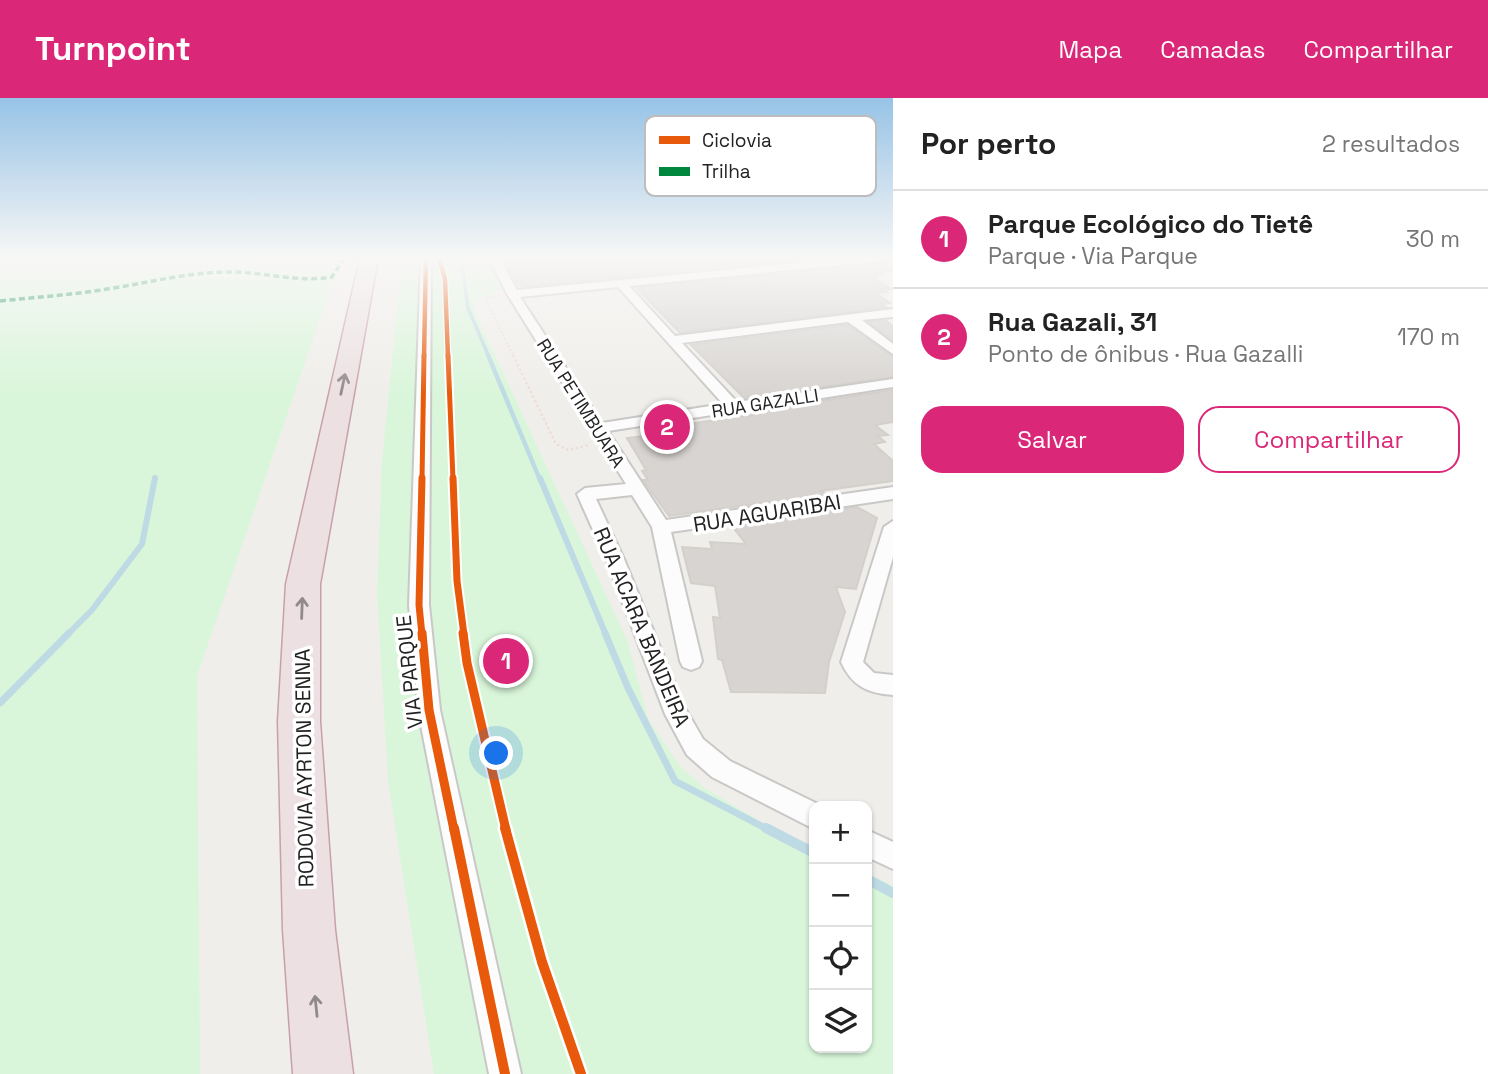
<!DOCTYPE html>
<html lang="pt">
<head>
<meta charset="utf-8">
<style>
  :root { --surface:#fff; --page:#f2f2f2; --text:#222; --muted:#767676; --line:#e0e0e0; --accent:#db2777 }
  body { margin:0; font-family:"Space Grotesk",sans-serif; background:var(--page); color:var(--text) }
  .controls { position:absolute; right:21px; bottom:21px; display:grid; overflow:hidden; border-radius:14px; box-shadow:0 2px 5px #0004 }
  .controls button { width:63px; height:63px; display:grid; place-items:center; padding:0; border:0; border-bottom:2px solid var(--line); background:var(--surface); color:var(--text); font:35px sans-serif }
  .you { position:absolute; left:497px; top:656px; width:24px; height:24px; margin:-18px; border:5px solid #fff; border-radius:50%; background:#1a73e8; box-shadow:0 0 0 10px #1a73e833 }
  .badge { display:grid; place-items:center; width:46px; height:46px; border-radius:50%; background:var(--accent); color:#fff; font-size:23px; font-weight:700 }
  .pin { position:absolute; translate:-50% -50%; border:4px solid #fff; box-shadow:0 2px 7px #0006 }
  .list { margin:0; padding:0; list-style:none }
  h2 { display:flex; justify-content:space-between; align-items:center; height:91px; margin:0; padding:0 28px; font-size:30px }
  h2 small { font-size:23px; font-weight:400; color:var(--muted) }
  .list li { display:grid; grid-template-columns:46px 1fr auto; gap:21px; align-items:center; box-sizing:border-box; height:98px; padding:0 28px; border-top:2px solid var(--line) }
  .list b { display:block; font-size:26px; white-space:nowrap }
  .list p { margin:0; font-size:23px; white-space:nowrap; color:var(--muted) }
  .list em { font-size:23px; font-style:normal; color:var(--muted) }
  .actions { display:flex; gap:14px; padding:21px 28px }
  .actions a { flex:1; padding:16px 0; border:2px solid var(--accent); border-radius:21px; text-align:center; font-size:24px; color:var(--accent) }
  .actions .main { background:var(--accent); color:#fff }
  .icon { flex:none; width:38px; height:38px; fill:none; stroke:currentColor; stroke-width:2; stroke-linecap:round; stroke-linejoin:round }
  .map { position:relative; flex:none; width:893px; height:976px; overflow:hidden }
  header { display:flex; align-items:center; gap:42px; box-sizing:border-box; height:98px; padding:0 35px; background:var(--accent); color:#fff }
  header strong { font-size:33px }
  nav { display:flex; gap:38px; margin-inline-start:auto; font-size:24px }
  main { display:flex }
  aside { flex:1; background:var(--surface) }
  .map>svg:first-child { display:block }
  .park { fill:#d9f6da }
  .lines { fill:none; stroke-linecap:round; stroke-linejoin:round }
  .stream-far4 { stroke:#bedae4; stroke-width:3.5 }
  .stream-far3 { stroke:#bedae4; stroke-width:4.5 }
  .stream-far2 { stroke:#bedae4; stroke-width:6 }
  .stream-far1 { stroke:#bedae4; stroke-width:7 }
  .stream { stroke:#bedae4; stroke-width:10 }
  .building { fill:#d7d4d1; stroke:#d3d0cc; stroke-width:2 }
  .minor-casing { stroke:#c9c8c6; stroke-width:4 }
  .motorway-casing { stroke:#c7a0aa; stroke-width:3 }
  .path-far1 { stroke:#edddda; stroke-width:2; stroke-dasharray:2 2; stroke-linecap:butt }
  .path { stroke:#edddda; stroke-width:2.5; stroke-dasharray:2.5 2.5; stroke-linecap:butt }
  .minor { fill:#fdfcfc; fill-rule:evenodd }
  .motorway { fill:#ece0e2; fill-rule:evenodd }
  .quiet { stroke:#00873e; stroke-width:3.5; stroke-dasharray:6 3.5; stroke-linecap:butt }
  .cycleway-far4-casing { stroke:#fff; stroke-width:7 }
  .cycleway-far3-casing { stroke:#fff; stroke-width:9 }
  .cycleway-far2-casing { stroke:#fff; stroke-width:11 }
  .cycleway-far1-casing { stroke:#fff; stroke-width:13 }
  .cycleway-casing { stroke:#fff; stroke-width:15 }
  .cycleway-far4 { stroke:#e8590c; stroke-width:4.5 }
  .cycleway-far3 { stroke:#e8590c; stroke-width:5 }
  .cycleway-far2 { stroke:#e8590c; stroke-width:7 }
  .cycleway-far1 { stroke:#e8590c; stroke-width:9 }
  .cycleway { stroke:#e8590c; stroke-width:10 }
  .oneway { stroke:#918a8c }
  .labels { text-anchor:middle; dominant-baseline:central; stroke-width:7; stroke-linejoin:round; paint-order:stroke }
  .far-street-label { font-size:18px; fill:#222; stroke:#fff }
  .street-label { font-size:21px; fill:#222; stroke:#fff }
  .key { fill:#fff; stroke:#bdbdbd; stroke-width:2 }
  .key-label { font-size:19px; fill:#222 }
</style>
</head>
<body>
<header>
<strong>Turnpoint</strong>
<nav><a>Mapa</a><a>Camadas</a><a>Compartilhar</a></nav>
</header>
<main>
<div class="map">
<svg width="893" height="976" viewBox="0 0 893 976">
  <rect width="100%" height="100%" fill="#f0eeea"/>
  <path class="park" d="M0 160H341L197 578 200 976H0Z
    M402 160H489L504 191 474 202V212L627 542 649 623 680 668 703 689 781 736 814 751V950H867V775L893 788V976H434L388 683 377 495 382 364Z"/>
  <g class="lines">
    <path class="stream-far4" d="M461 160 468 210 489 259"/>
    <path class="stream-far3" d="M488 257 540 382"/>
    <path class="stream-far2" d="M540 380 606 537
      M67 537 92 512 142 446 155 380"/>
    <path class="stream-far1" d="M605 535 628 590 675 683 769 732
      M0 605 69 535"/>
    <path class="stream" d="M766 730 814 755
      M867 781 893 795"/>
  </g>
  <path class="building" d="M502 160H821L525 189 518 187Z
    M889 160H893V173L879 174 883 177 873 179 891 191H883L887 194 876 195 890 205 881 206 886 209 680 235 636 190 882 166Z
    M885 222 893 228V243L869 224Z
    M847 227 893 259V279L744 300 691 247Z
    M893 292V324L875 327 888 337 878 338 885 344 874 346 893 363V383L820 393 827 396 669 418 643 382H648L642 373 646 372 627 340 655 337 652 332 666 329 759 316 756 313Z
    M857 409 877 420 856 491 836 489 845 514 829 564 825 595 731 594 722 562 718 561 713 519 720 520 715 488 691 485 682 449 712 451 710 444 746 446 732 428Z"/>
  <g class="lines">
    <g class="minor-casing">
      <path id="minor" d="M421 160H431L429 507 440 612 521 976H489L418 612 409 507Z
        M489 160H499L517 192 849 160H887L882 163 629 188 675 238 893 211V219L862 222 893 246V256L848 224 682 245 737 304 893 281V289L608 333 666 422 893 389V401L671 434 702 563 699 569 691 572 683 569 680 563 652 429 632 397 596 401 624 461 685 610 703 641 730 663 822 708H814V731L712 679 687 657 665 616 606 461 577 396 585 390 626 386 507 196ZM618 189 619 190 723 306 602 325 520 199Z
        M893 423V459L863 564 874 575 893 577V597C867 595 852 588 841 564L884 429Z
        M867 732 893 744V771L867 759Z"/>
    </g>
    <g class="motorway-casing">
      <path id="motorway" d="M360 160H378L320 486V623L335 832 353 976H293L283 832 278 623 286 486Z"/>
    </g>
    <path class="path-far1" d="M469 160 485 200
      M500 198 485 200 514 259"/>
    <path class="path" d="M513 257 556 346 568 352 589 347"/>
    <use href="#minor" class="minor"/>
    <use href="#motorway" class="motorway"/>
    <path class="quiet" d="M0 203C36 199 72 197 107 191 147 185 184 175 225 174 262 173 296 185 332 179L344 160"/>
    <g class="cycleway-far4-casing">
      <path id="cycleway-far4" d="M439 160 445 181 448 259
        M424 259 426 160"/>
    </g>
    <g class="cycleway-far3-casing">
      <path id="cycleway-far3" d="M448 257 453 382
        M422 382 424 257"/>
    </g>
    <g class="cycleway-far2-casing">
      <path id="cycleway-far2" d="M422 380 419 507 422 537
        M453 380 457 483 464 537"/>
    </g>
    <g class="cycleway-far1-casing">
      <path id="cycleway-far1" d="M422 535 429 612 454 732
        M463 535 467 565 506 732"/>
    </g>
    <g class="cycleway-casing">
      <path id="cycleway" d="M454 730 505 976
        M505 730 542 864 581 976"/>
    </g>
    <use href="#cycleway-far4" class="cycleway-far4"/>
    <use href="#cycleway-far3" class="cycleway-far3"/>
    <use href="#cycleway-far2" class="cycleway-far2"/>
    <use href="#cycleway-far1" class="cycleway-far1"/>
    <use href="#cycleway" class="cycleway"/>
  </g>
  <defs><path id="oneway-shaft" d="M-6 0H5M1.5-3L5.5 0L1.5 3" fill="none" stroke-width="1.6" stroke-linecap="round" stroke-linejoin="round" transform="scale(1.75)"/></defs>
  <g class="oneway">
    <use href="#oneway-shaft" transform="translate(343 286) rotate(-78)"/>
    <use href="#oneway-shaft" transform="translate(302 510) rotate(-88)"/>
    <use href="#oneway-shaft" transform="translate(316 908) rotate(-96)"/>
  </g>
  <linearGradient id="sky" x2="0" y2="1"><stop stop-color="#97c3e6"/><stop offset="0.54" stop-color="#f8f7f6"/><stop offset="1" stop-color="#f8f7f6" stop-opacity="0"/></linearGradient>
  <rect width="893" height="297" fill="url(#sky)"/>
  <g class="labels">
    <g class="far-street-label">
      <text transform="translate(581 305) rotate(58)">RUA PETIMBUARA</text>
      <text transform="translate(765 305) rotate(-9)">RUA GAZALLI</text>
    </g>
    <g class="street-label">
      <text transform="translate(767 415) rotate(-9)">RUA AGUARIBAI</text>
      <text transform="translate(642 529) rotate(67)">RUA ACARA BANDEIRA</text>
      <text transform="translate(409 574) rotate(-96)">VIA PARQUE</text>
      <text transform="translate(304 670) rotate(-91)">RODOVIA AYRTON SENNA</text>
    </g>
  </g>
  <rect x="645" y="18" width="231" height="80" rx="10" class="key"/>
  <rect x="659" y="38" width="31" height="8" fill="#e8590c"/>
  <rect x="659" y="69" width="31" height="9" fill="#00873e"/>
  <g class="key-label">
    <text x="702" y="49">Ciclovia</text>
    <text x="702" y="80">Trilha</text>
  </g>
</svg>
<div class="controls">
<button>+</button>
<button>−</button>
<button><svg class="icon" aria-label="locate" viewBox="0 0 24 24"><circle cx="12" cy="12" r="6"/><path d="M12 2v4M12 18v4M2 12h4M18 12h4"/></svg></button>
<button><svg class="icon" aria-label="layers" viewBox="0 0 24 24"><path d="M12 4l9 5-9 5-9-5zM3 14l9 5 9-5"/></svg></button>
</div>
<div class="you"></div>
<div class="pin badge" style="left:506px;top:563px">1</div>
<div class="pin badge" style="left:667px;top:329px">2</div>
</div>
<aside>
<h2>Por perto<small>2 resultados</small></h2>
<ul class="list">
<li><span class="badge">1</span><div><b>Parque Ecológico do Tietê</b><p>Parque · Via Parque</p></div><em>30 m</em></li>
<li><span class="badge">2</span><div><b>Rua Gazali, 31</b><p>Ponto de ônibus · Rua Gazalli</p></div><em>170 m</em></li>
</ul>
<div class="actions"><a class="main">Salvar</a><a>Compartilhar</a></div>
</aside>
</main>
</body>
</html>
